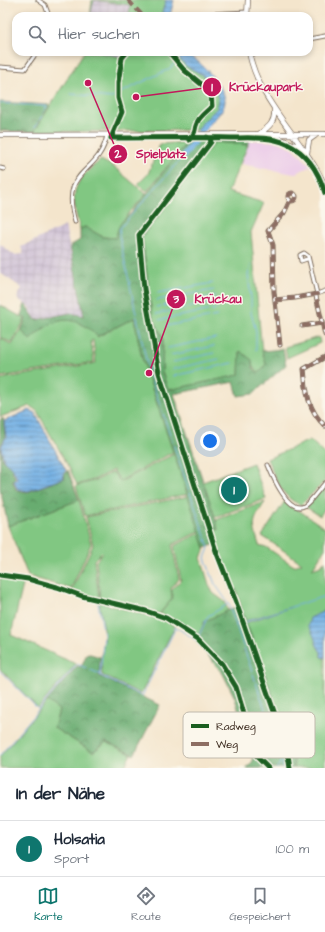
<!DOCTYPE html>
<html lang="de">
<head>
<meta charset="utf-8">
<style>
  :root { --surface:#fff; --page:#f6f6f7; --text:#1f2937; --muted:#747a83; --line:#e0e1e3; --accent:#0f766e }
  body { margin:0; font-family:"Architects Daughter",sans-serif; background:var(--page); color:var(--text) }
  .you { position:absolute; left:210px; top:441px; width:14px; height:14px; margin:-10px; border:3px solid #fff; border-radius:50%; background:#1a73e8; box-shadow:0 0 0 6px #1a73e833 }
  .badge { display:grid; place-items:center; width:26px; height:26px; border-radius:50%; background:var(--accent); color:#fff; font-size:13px; font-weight:700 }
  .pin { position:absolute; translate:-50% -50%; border:2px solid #fff; box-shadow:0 1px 4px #0006 }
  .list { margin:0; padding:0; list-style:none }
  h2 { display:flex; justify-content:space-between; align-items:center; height:52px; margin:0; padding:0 16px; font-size:17px }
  h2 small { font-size:13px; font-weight:400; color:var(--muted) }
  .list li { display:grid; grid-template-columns:26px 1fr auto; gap:12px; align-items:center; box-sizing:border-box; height:56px; padding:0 16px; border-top:1px solid var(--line) }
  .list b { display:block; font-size:15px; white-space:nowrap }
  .list p { margin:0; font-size:13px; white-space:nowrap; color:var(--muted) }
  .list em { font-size:13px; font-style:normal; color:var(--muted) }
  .icon { flex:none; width:22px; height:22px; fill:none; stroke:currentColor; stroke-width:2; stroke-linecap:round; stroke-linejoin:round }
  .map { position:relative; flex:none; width:325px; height:768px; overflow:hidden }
  .search { position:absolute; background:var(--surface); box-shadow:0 2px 6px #0003; left:12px; right:12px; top:12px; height:44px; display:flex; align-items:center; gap:10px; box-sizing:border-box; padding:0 14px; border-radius:12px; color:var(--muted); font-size:15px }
  .sheet { height:108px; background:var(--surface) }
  nav { display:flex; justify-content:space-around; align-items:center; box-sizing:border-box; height:56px; border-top:1px solid var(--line); background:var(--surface); font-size:11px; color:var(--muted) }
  nav a { display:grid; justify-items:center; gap:2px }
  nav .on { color:var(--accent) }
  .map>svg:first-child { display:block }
  .built { fill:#edd0e9 }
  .industrial { fill:url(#industrial-grid) }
  .green { fill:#81c782; stroke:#5e7850 }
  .forest { fill:url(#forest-crowns); stroke:#526b47 }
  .water { fill:url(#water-rules); stroke:#566c81 }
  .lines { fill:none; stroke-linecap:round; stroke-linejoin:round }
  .stream { stroke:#71afe4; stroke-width:1 }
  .river { stroke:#71afe4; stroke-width:6 }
  .street-casing { stroke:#7c6b5b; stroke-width:5 }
  .secondary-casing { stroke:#7c6b5b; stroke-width:6 }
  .street { stroke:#fff; stroke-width:3 }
  .secondary { stroke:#fff; stroke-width:4.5 }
  .quiet { stroke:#8d6e63; stroke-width:4; stroke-dasharray:8 4; stroke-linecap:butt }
  .cycleway-casing { stroke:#fbf7ec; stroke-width:8 }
  .cycleway { stroke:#1b5e20; stroke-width:5 }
  .key { fill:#fbf7ec; stroke:#c1baae; stroke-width:1 }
  .key-label { font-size:11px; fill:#3b2a1e }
  .leader { fill:none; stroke:#c2185b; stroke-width:1.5 }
  .callout-dot { fill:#c2185b; stroke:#fbf7ec; stroke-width:1.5 }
  .mark-label { font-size:12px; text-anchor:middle; font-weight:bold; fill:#fff }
  .callout-label { font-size:12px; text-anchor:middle; font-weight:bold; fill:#c2185b; stroke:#fbf7ec; stroke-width:3; stroke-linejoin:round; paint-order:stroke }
</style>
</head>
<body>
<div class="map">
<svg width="325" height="768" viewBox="0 0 325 768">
  <defs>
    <pattern id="industrial-grid" width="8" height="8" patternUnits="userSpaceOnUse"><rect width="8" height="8" fill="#ccbed4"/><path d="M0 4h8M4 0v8" fill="none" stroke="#b0a3b6"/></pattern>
    <pattern id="forest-crowns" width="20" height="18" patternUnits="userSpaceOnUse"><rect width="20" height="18" fill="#68ac70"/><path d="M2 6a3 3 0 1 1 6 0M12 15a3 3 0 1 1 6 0" fill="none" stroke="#578c5b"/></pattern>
    <pattern id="water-rules" width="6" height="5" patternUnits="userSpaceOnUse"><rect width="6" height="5" fill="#71afe4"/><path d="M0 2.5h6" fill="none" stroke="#5e8fb8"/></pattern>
  </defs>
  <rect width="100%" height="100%" fill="#fbf7ec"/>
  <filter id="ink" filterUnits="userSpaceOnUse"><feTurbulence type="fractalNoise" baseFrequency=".025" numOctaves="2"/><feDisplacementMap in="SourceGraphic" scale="8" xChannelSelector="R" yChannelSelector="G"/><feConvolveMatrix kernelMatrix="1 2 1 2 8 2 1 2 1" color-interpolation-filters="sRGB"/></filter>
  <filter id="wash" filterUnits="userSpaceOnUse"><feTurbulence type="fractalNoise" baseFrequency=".012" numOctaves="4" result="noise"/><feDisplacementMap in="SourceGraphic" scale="16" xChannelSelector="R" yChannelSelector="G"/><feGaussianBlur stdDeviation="0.9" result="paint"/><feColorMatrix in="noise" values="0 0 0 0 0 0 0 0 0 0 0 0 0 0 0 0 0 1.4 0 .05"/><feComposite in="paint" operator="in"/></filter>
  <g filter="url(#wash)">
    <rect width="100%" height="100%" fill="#f4e5cc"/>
    <path class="built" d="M250 140 279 142 293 148 311 166 294 174 241 164Z"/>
    <path class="industrial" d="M93 0 131 5 129 16H91Z
      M95 52H122L121 57Z
      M65 226 84 316 70 313 36 320 29 307 17 298 22 288 0 273V244L14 255 24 254 21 247Z"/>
    <path class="green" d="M92 0H166L161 16H129L130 5 94 0 90 16Z
      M84 52H95L121 57 122 52H173L186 66 203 75 216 92 219 101 217 108 202 123 198 130 34 132Z
      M187 142 147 191 138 184 148 174 160 144Z
      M215 142 248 145 228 192 264 203 251 232 262 351 266 364 259 373 240 351 239 375 168 391 162 372 163 338 152 315 142 236 168 204 201 157Z
      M101 160 114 167 146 194C136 207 118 221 116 238L103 237 85 227 80 229C70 194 71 183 101 160Z
      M0 305 25 319 12 343 0 337Z
      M134 318 142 358 173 452 120 481 113 470 96 479 77 485 70 469 37 411 30 406 0 417V379L96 363 93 340 91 341 94 362 0 377V338L12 345 21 330 30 340C54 317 72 312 98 335L97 337Z
      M319 337 320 343 287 358 285 347Z
      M310 440 325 454V481L301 505C281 498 276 478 267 459Z
      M174 454 188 494 85 516 76 486 97 480 113 472 120 482Z
      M253 463 266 499 215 517 203 482Z
      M325 485V508L320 516 306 507Z
      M189 496 200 531 172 545 179 579 171 588 172 599 159 614 100 598 96 561 103 553 102 552 94 560 99 598 83 595 72 590 93 545 86 517Z
      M79 500 91 544 71 589 28 576 8 526Z
      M285 501 325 528V549L312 569 321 566 325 561C325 569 325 605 325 611 320 625 308 636 321 652V657L325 658V768H294V755L246 623 291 607 245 621 236 589 235 594 212 532 218 530 216 520 265 502C252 523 252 522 259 545L266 547 294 566 302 563 262 536Z
      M200 533 205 548 201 558 209 585 213 593 225 602 228 611 205 621 198 636 166 616 160 614 172 599V589L181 580 174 546Z
      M0 578 24 581 11 635 76 664 38 708 0 669Z
      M99 602 164 620 175 626 141 694 102 675 101 658 105 635Z
      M47 701 59 710 54 728 93 752 106 742 131 754 124 768H0V756Z"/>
    <path class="forest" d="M0 102 50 105 34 132 0 131Z
      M198 140H250L248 145 215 142 201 157 168 204 142 236 152 315 163 338 162 372 168 390 239 375 240 351 252 360 253 368 259 373 266 364 262 351 283 349 286 365 253 394 238 396 234 382 174 394 215 517 218 530 212 532 216 544 205 548 142 358 134 318 98 336C72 312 54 317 30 340L21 330 26 319 21 315 25 304 36 320 70 313 84 316 70 246 80 240V229L85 227 103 237 116 238C117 228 121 220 130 215L187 142Z
      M3 418 5 437 0 447 3 461 11 467 15 478 13 482 16 490 28 492 65 478 64 475 68 470 79 500 8 526 0 488V420Z
      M240 605 294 755V768H246L253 761 235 698 223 674 196 641 205 621Z
      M87 653 100 657 99 676 160 705 134 755 106 742 93 752 54 728 59 710 47 701 77 666 81 667Z"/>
    <path class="water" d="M166 0H174L170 16H161Z
      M173 52C176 52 179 51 182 52 195 54 227 88 225 102 224 113 211 120 206 130H198L202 123 217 108 219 101 216 92 203 75 186 66Z
      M29 410 35 413 66 470 63 475 64 478 28 491 17 489 14 481 17 479 12 467 4 461 1 447 6 437 4 421Z
      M324 611H325V658L321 657V652C314 643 316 636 308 626L310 618Z"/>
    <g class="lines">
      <path class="stream" d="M120 93 169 69 179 59
        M71 94 112 98 117 95
        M0 103 47 106 43 113
        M35 127 42 116
        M185 154 120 228 119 235 149 373 209 548 205 558 215 584 229 604 282 759 277 768
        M251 265 248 275 251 298V313L256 331V350
        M157 293 213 283
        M157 300 214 290
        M156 307 215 296
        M156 314 215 302
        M159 320 217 309
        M166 326 217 316
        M168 348 216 338
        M171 355 214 346
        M173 362 214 353
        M173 369 219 359
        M173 376 233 363
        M98 603 104 635 100 674
        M245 622 325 596
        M236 625 241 623
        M198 637 208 616 228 604
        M0 671 38 709
        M0 755 77 664 100 674 101 676 142 696 176 627 196 640
        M282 761 283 768"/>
      <path class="river" d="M185 154 207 123"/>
    </g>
  </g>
  <g filter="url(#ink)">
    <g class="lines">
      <g class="street-casing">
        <path id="street" d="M38 0 45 5 49 16
          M211 16 210 14 247 12
          M309 39 325 36
          M250 55 260 52
          M0 67 25 69 37 52
          M0 168 4 169
          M288 197a4 4 0 1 1 8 0a4 4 0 1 1-8 0Z
          M75 222C59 166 99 177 107 135
          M307 259 301 261 300 255 304 253 308 256 317 294 325 291
          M275 300 295 298 317 294 316 296 325 335
          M302 326 322 323
          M280 345 274 292 273 245 268 231 284 213 290 200
          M325 357 304 369C306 392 308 410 325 426
          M268 465C272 475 288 514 304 506 310 503 320 488 325 483"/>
      </g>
      <g class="secondary-casing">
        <path id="secondary" d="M247 16 248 0
          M249 52C259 104 304 139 325 186
          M259 134C269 127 276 122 274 108
          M0 135 325 134
          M274 136 302 148
          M307 153 309 140 316 135"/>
      </g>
      <use href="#street" class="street"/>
      <use href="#secondary" class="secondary"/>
      <path class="quiet" d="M128 0 143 16
        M288 197a4 4 0 1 1 8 0a4 4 0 1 1-8 0Z
        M275 300 295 298 317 294 316 296 325 335
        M302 326 322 323
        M280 345 274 292 273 245 268 231 284 213 290 200
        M325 357 304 369C306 392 308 410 325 426"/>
      <g class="cycleway-casing">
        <path id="cycleway" d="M127 52 122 58 118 83V98L122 112 111 138C151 138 190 137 230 138 248 138 270 136 287 144 307 153 319 173 325 193
          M169 52 184 70 211 92 212 106C208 111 199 116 197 123 193 132 198 130 189 140
          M207 137 210 138 211 142 139 235 144 289 159 373 216 551 236 602 287 749 290 768
          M0 575 28 579 57 587 82 596 146 611 166 618 198 639 222 664 236 687 257 757 268 768"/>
      </g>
      <use href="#cycleway" class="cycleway"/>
    </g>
  </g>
  <rect x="183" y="712" width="132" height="46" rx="6" class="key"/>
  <rect x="191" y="724" width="18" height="4" fill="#1b5e20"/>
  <rect x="191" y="742" width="18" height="4" fill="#8d6e63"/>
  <g class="key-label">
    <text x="216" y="730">Radweg</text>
    <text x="216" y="748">Weg</text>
  </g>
  <path class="leader" d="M136 97L212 87M88 83L118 154M149 373L176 299"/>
  <g class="callout-dot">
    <circle cx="136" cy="97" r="4"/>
    <circle cx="88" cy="83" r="4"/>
    <circle cx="149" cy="373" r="4"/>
    <circle cx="212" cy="87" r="10"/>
    <circle cx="118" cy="154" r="10"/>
    <circle cx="176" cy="299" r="10"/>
  </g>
  <g class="mark-label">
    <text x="212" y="91">1</text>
    <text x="118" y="158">2</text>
    <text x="176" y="303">3</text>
  </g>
  <g class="callout-label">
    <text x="266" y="91">Krückaupark</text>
    <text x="161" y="158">Spielplatz</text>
    <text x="218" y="303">Krückau</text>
  </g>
</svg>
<div class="you"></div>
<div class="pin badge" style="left:234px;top:490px">1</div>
<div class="search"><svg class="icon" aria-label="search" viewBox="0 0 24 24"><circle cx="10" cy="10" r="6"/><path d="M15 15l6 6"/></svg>Hier suchen</div>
</div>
<section class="sheet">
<h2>In der Nähe<small></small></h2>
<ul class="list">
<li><span class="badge">1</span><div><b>Holsatia</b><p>Sport</p></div><em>100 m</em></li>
</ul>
</section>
<nav>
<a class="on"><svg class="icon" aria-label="map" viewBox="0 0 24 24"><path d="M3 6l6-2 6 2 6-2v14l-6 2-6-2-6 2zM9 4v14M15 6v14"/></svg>Karte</a>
<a><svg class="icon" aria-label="directions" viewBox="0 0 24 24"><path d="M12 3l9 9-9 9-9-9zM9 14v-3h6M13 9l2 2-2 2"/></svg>Route</a>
<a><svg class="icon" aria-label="saved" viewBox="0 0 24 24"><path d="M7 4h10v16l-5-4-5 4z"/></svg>Gespeichert</a>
</nav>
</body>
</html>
